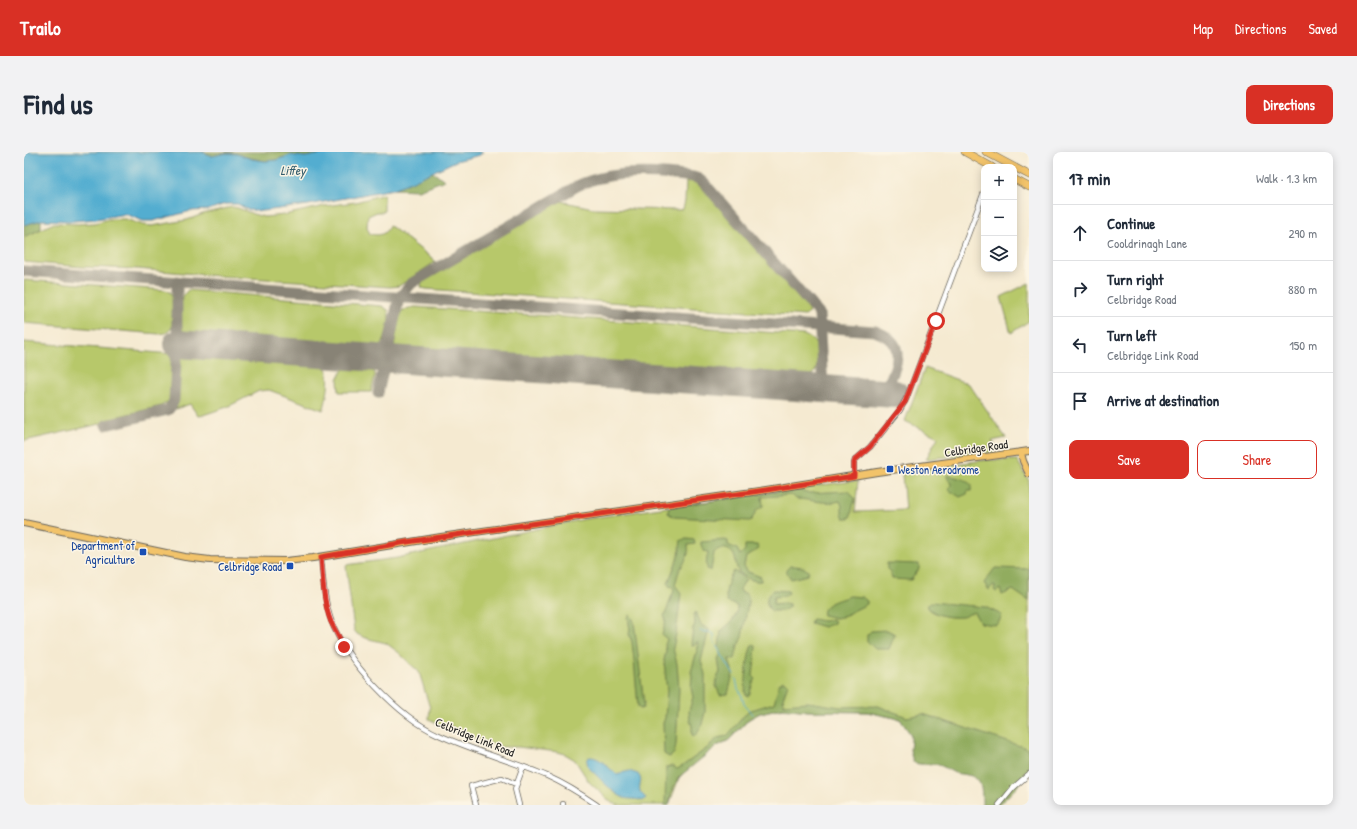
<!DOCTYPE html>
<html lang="en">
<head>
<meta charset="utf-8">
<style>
  :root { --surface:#fff; --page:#f2f2f3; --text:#1f2937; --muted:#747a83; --line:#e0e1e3; --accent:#d93025 }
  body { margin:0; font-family:"Patrick Hand",sans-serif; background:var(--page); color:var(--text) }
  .controls { position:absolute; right:12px; top:12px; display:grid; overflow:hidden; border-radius:8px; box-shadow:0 2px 10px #0003 }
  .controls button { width:36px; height:36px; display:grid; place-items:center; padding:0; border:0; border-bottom:1px solid var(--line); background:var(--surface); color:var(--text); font:20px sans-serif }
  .stop { position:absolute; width:12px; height:12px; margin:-9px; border:3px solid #d93025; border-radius:50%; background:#fff }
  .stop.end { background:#d93025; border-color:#fff; box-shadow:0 1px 4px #0008 }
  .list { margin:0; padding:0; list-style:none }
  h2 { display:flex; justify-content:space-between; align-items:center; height:52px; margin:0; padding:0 16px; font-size:17px }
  h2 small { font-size:13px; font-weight:400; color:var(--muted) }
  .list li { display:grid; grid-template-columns:26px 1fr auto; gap:12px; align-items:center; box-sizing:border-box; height:56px; padding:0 16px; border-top:1px solid var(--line) }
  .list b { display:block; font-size:15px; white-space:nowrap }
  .list p { margin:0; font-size:13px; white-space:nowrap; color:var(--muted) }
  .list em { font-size:13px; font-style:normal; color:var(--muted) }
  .actions { display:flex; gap:8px; padding:12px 16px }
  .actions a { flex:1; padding:9px 0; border:1px solid var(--accent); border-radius:8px; text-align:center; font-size:14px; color:var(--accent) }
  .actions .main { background:var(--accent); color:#fff }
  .icon { flex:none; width:22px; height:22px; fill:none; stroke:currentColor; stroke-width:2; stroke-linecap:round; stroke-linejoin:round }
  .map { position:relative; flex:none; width:1005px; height:653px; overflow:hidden; border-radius:8px }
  header { display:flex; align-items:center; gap:24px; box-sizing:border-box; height:56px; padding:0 20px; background:var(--accent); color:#fff }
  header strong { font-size:19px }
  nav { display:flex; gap:22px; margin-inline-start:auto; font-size:14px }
  .intro { display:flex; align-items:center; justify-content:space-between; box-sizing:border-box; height:96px; padding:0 24px }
  h1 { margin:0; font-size:28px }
  .button { padding:10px 18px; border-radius:8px; background:var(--accent); color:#fff; font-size:14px; font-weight:700 }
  main { display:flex; gap:24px; padding:0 24px }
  aside { flex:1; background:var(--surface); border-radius:8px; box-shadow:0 2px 10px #0003 }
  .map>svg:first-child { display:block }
  .green { fill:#b7c86b; stroke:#6a7244 }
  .forest { fill:#91ac5f; stroke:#56643e }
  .water { fill:#52add0; stroke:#376476 }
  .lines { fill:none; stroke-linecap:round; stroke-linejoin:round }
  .stream { stroke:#52add0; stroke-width:1 }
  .taxiway { stroke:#888376; stroke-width:11 }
  .runway { stroke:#888376; stroke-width:28 }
  .minor-casing { stroke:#68645b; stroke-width:6 }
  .major-casing { stroke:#68645b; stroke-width:8 }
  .highway-casing { stroke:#68645b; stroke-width:8 }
  .minor { stroke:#fff; stroke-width:4.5 }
  .major { stroke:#f2c36a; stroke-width:6 }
  .highway { stroke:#f2c36a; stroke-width:7 }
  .route { stroke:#d93025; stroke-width:5 }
  .transit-dot { fill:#1a4fb4; stroke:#fcf5e5; stroke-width:1.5 }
  .labels { text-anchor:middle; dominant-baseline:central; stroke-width:3; stroke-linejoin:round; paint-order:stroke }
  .street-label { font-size:12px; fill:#1c1c1c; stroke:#fcf5e5 }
  .transit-label { font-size:12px; fill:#164399; stroke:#fcf5e5; text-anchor:end }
  .water-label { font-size:13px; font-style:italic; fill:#345d6d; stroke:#fcf5e5 }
</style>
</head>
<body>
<header>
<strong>Trailo</strong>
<nav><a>Map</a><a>Directions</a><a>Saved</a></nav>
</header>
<div class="intro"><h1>Find us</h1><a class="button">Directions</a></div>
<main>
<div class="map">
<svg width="1005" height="653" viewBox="0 0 1005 653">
  <rect width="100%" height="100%" fill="#fcf5e5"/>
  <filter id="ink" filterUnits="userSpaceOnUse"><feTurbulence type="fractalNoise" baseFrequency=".025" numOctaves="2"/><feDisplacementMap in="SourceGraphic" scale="8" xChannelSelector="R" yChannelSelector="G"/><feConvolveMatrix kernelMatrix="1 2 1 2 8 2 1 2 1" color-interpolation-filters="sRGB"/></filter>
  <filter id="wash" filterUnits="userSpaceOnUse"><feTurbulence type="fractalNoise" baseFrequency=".012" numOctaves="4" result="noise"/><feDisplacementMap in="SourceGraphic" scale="16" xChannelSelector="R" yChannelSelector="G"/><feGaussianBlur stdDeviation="0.9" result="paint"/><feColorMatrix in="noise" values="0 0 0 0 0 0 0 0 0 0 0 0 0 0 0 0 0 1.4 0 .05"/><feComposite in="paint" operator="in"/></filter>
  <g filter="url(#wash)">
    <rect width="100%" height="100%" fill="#f5ead1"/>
    <path class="green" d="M662 29 671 30 684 41 725 90 782 153 785 158 784 162 781 164 402 137 398 136 397 134 399 129 536 49 569 56 654 58 659 57 661 49Z
      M360 42V60H353L344 64 343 75 346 82C356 84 361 83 365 74L369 76 409 107 411 110 375 134 366 135 194 124 114 117 59 115 0 110V85L30 71 53 72 71 71 85 67H101L119 73 128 74 163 68 179 62 208 55 214 56 229 62 240 65 260 63 301 54 332 50Z
      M0 128 142 138 147 141 149 147 148 176 142 181 135 182 0 171Z
      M1005 131V169L987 181 977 145Z
      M164 138 358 154 364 158C367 169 362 184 357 194L352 195 302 193 165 181 159 179 158 177C157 164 154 146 164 138Z
      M391 155 540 165 780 183C785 185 790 188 792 193 794 199 794 217 790 221 788 224 785 225 782 225L565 211 383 197 370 195 376 162C380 157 384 156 391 155Z
      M0 190 149 202 150 208 147 248 137 254 95 264 94 268 0 289Z
      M162 201 299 213C309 220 303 245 300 256L299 258 245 238 235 239 203 255 176 264H174L166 252 152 257 151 252 154 207 156 203Z
      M321 213C329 213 352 211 351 224 350 229 348 235 347 240H315L314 227Z
      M901 216 945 232 982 286 968 289 974 297 970 300 902 307 914 285 881 269Z
      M961 308H993L1005 329V619L876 567 843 560 784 559 763 556 753 557 736 561 725 567 705 588 693 594 666 615 655 626 645 653H593L591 651 589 652 565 630 551 608 541 602 534 600 494 595H477L429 579V575L425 573 421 575 405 567 406 556 395 520 374 500 362 491 341 486 333 482 330 478 322 413 373 406 561 367 788 334 831 329H834L831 360 881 358 878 322 883 321V319Z"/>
    <path class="forest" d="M178 0H309L281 5 267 3 252 8 241 9 203 1 188 4Z
      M408 20 421 28 394 38 369 37Z
      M17 68V77L0 85V73Z
      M923 323 939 327 948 333 947 339H944L943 342 936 345 925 338 927 332 923 325Z
      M773 337 785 341 825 339 831 347 826 366H820C816 360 820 356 816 349 802 353 786 347 772 347L768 343 738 345 739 354 733 358 728 367 726 369 650 365 644 361 645 355Z
      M663 387 670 388 671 392 664 393C665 403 663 406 658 414 654 419 653 427 651 433L657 441 652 482 649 496 653 512 655 537 652 592C651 598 651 603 645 605L640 602 639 571 641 566 643 538 642 530 640 508 642 499 641 493 643 487 638 483 642 468 640 464C645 456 645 447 650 439L649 435 645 434 644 431 655 403 657 388Z
      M701 388 704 389V393L713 397 716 403 721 398V393H733L735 397 722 405 720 414 724 420 737 425V429C728 430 722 425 715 421 710 412 714 400 702 397 697 396 693 397 690 401L687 418H684C681 412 683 406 684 400L680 399 677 393V390Z
      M863 411 895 412V417L887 428 868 427 866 420 863 417Z
      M766 414C773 414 780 414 785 420L783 423 767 427 762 418Z
      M971 416 1005 417V449L989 438 978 443 976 437 972 440 970 438 971 434 969 433 965 438 960 431Z
      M710 419 722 427 716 437 717 440 721 441 725 446 718 485 714 494 711 507H705L709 522 704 542 696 543 692 534V528L696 520 694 507 697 501 695 495 697 479C706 471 713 467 713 454L703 450C700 440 704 427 710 419Z
      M749 438 764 439 765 441 761 444 750 445 749 452 760 451 765 452V455L759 459H747C741 452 741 444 749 438Z
      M826 444 838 445 843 449V452L825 461 822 464 812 466 799 463C795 452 818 447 826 444Z
      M907 450 961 455 978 463 974 472 971 473 956 471 950 460C946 461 941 465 938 465 927 466 912 464 904 456V452Z
      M672 460 677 473 685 477 677 509 681 522V560L677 576 671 584 668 583V574L666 568 665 559 669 545 667 536 668 524 667 520 674 495 673 490 670 494 667 492 669 476 671 472 670 462Z
      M606 463 608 465 610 470 620 552 619 556 616 557 614 555 610 508 608 490 605 482 606 478 604 465Z
      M788 467 799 469 808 467 811 469 810 471 800 475 787 471H786Z
      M863 478 871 482 865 497H851L843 489V483L847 479Z
      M729 492 732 494 729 524 732 527C727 533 728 537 725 543L723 544 721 541C722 530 723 500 729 492Z
      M759 529 764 532 759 546 760 552 784 550 816 555 854 554 883 565 899 562 1005 597V622L975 653H958C958 640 959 625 943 623 939 622 934 622 931 621 924 618 919 613 910 612 902 611 897 614 889 610L886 598 887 588V583L876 567 843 560 784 559 758 556 736 561 725 567 705 588 693 594 655 625 648 638 645 653H641L642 615 648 614 653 617 657 615 686 594 693 586 703 584 724 559 750 551 755 532Z"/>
    <path class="water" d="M0 0H178L188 4 203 1 213 2 228 7 241 9 252 8 267 3 281 5 309 0H459L456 3 432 9 389 29 369 37 284 53 239 59 224 58 214 52H201L184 58 167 59 129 69H119L101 62 72 67 49 69 17 68 0 73Z
      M565 605C577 604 584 617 593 622L605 619 614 622C620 630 614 632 616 639 617 642 621 644 622 647L618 649C612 646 606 648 600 646 588 641 574 624 564 615L563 609Z"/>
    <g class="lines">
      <path class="stream" d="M676 479 686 480 690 482V490L710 523
        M712 527 714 537 717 541 720 552 728 562"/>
      <path class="taxiway" d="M0 119 851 179C859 182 869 187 872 196 876 207 867 233 857 239 854 240 851 240 847 241
        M354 241 375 146 388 131 553 34C586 18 634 20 669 25L675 27 680 31 795 162 799 237
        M82 273 144 258 148 253 150 248 153 192V129"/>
      <path class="runway" d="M153 192 871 242"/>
    </g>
  </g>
  <g filter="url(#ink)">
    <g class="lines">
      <g class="minor-casing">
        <path id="minor" d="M830 324V311L831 308 846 295 876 258 883 245 960 40
          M297 405C299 426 300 448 307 468 322 510 375 565 415 583 450 599 488 609 523 624 541 632 557 642 573 653
          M539 652V653
          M452 653 447 634 478 626 492 632
          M495 653 491 637 499 615
          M975 653 989 636 1005 622"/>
      </g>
      <g class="major-casing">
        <path id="major" d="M997 301 999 309 1005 322
          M0 371 161 405 186 408 262 409 289 406 417 385 742 338 853 320 1005 299"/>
      </g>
      <g class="highway-casing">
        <path id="highway" d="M941 0 968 15
          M962 0 1005 23
          M990 27 1005 35"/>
      </g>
      <use href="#minor" class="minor"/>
      <use href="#major" class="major"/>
      <use href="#highway" class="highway"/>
    </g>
  </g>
  <g class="lines" filter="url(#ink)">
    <path class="route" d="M320 495C316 487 311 478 307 470 299 450 299 427 297 405L383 390 742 338 830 324V311L831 308 846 295 881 250 912 169"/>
  </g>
  <g class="transit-dot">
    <rect x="862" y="313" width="8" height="8" rx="2"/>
    <rect x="115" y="396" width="8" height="8" rx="2"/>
    <rect x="262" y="410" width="8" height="8" rx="2"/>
  </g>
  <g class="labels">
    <g class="street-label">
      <text transform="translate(952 296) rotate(-8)">Celbridge Road</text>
      <text transform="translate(451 585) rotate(22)">Celbridge Link Road</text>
    </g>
    <g class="transit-label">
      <text x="874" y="317" text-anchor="start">Weston Aerodrome</text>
      <text x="111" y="393">Department of<tspan x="111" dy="14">Agriculture</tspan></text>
      <text x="258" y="414">Celbridge Road</text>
    </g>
    <g class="water-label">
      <text x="269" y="18">Liffey</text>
    </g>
  </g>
</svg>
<div class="controls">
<button>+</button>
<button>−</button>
<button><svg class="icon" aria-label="layers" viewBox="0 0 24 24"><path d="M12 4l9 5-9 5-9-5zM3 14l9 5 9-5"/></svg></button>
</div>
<div class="stop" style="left:912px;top:169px"></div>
<div class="stop end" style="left:320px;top:495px"></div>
</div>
<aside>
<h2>17 min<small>Walk · 1.3 km</small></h2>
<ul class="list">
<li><svg class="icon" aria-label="ahead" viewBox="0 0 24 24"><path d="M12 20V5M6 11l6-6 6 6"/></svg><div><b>Continue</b><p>Cooldrinagh Lane</p></div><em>290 m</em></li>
<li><svg class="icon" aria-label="right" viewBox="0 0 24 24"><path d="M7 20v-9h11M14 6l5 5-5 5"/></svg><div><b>Turn right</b><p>Celbridge Road</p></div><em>880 m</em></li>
<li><svg class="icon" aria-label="left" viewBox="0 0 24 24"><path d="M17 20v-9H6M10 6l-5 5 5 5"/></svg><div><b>Turn left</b><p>Celbridge Link Road</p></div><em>150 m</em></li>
<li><svg class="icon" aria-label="arrive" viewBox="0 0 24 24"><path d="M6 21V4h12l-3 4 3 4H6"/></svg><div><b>Arrive at destination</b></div></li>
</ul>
<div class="actions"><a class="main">Save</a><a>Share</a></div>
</aside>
</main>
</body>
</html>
